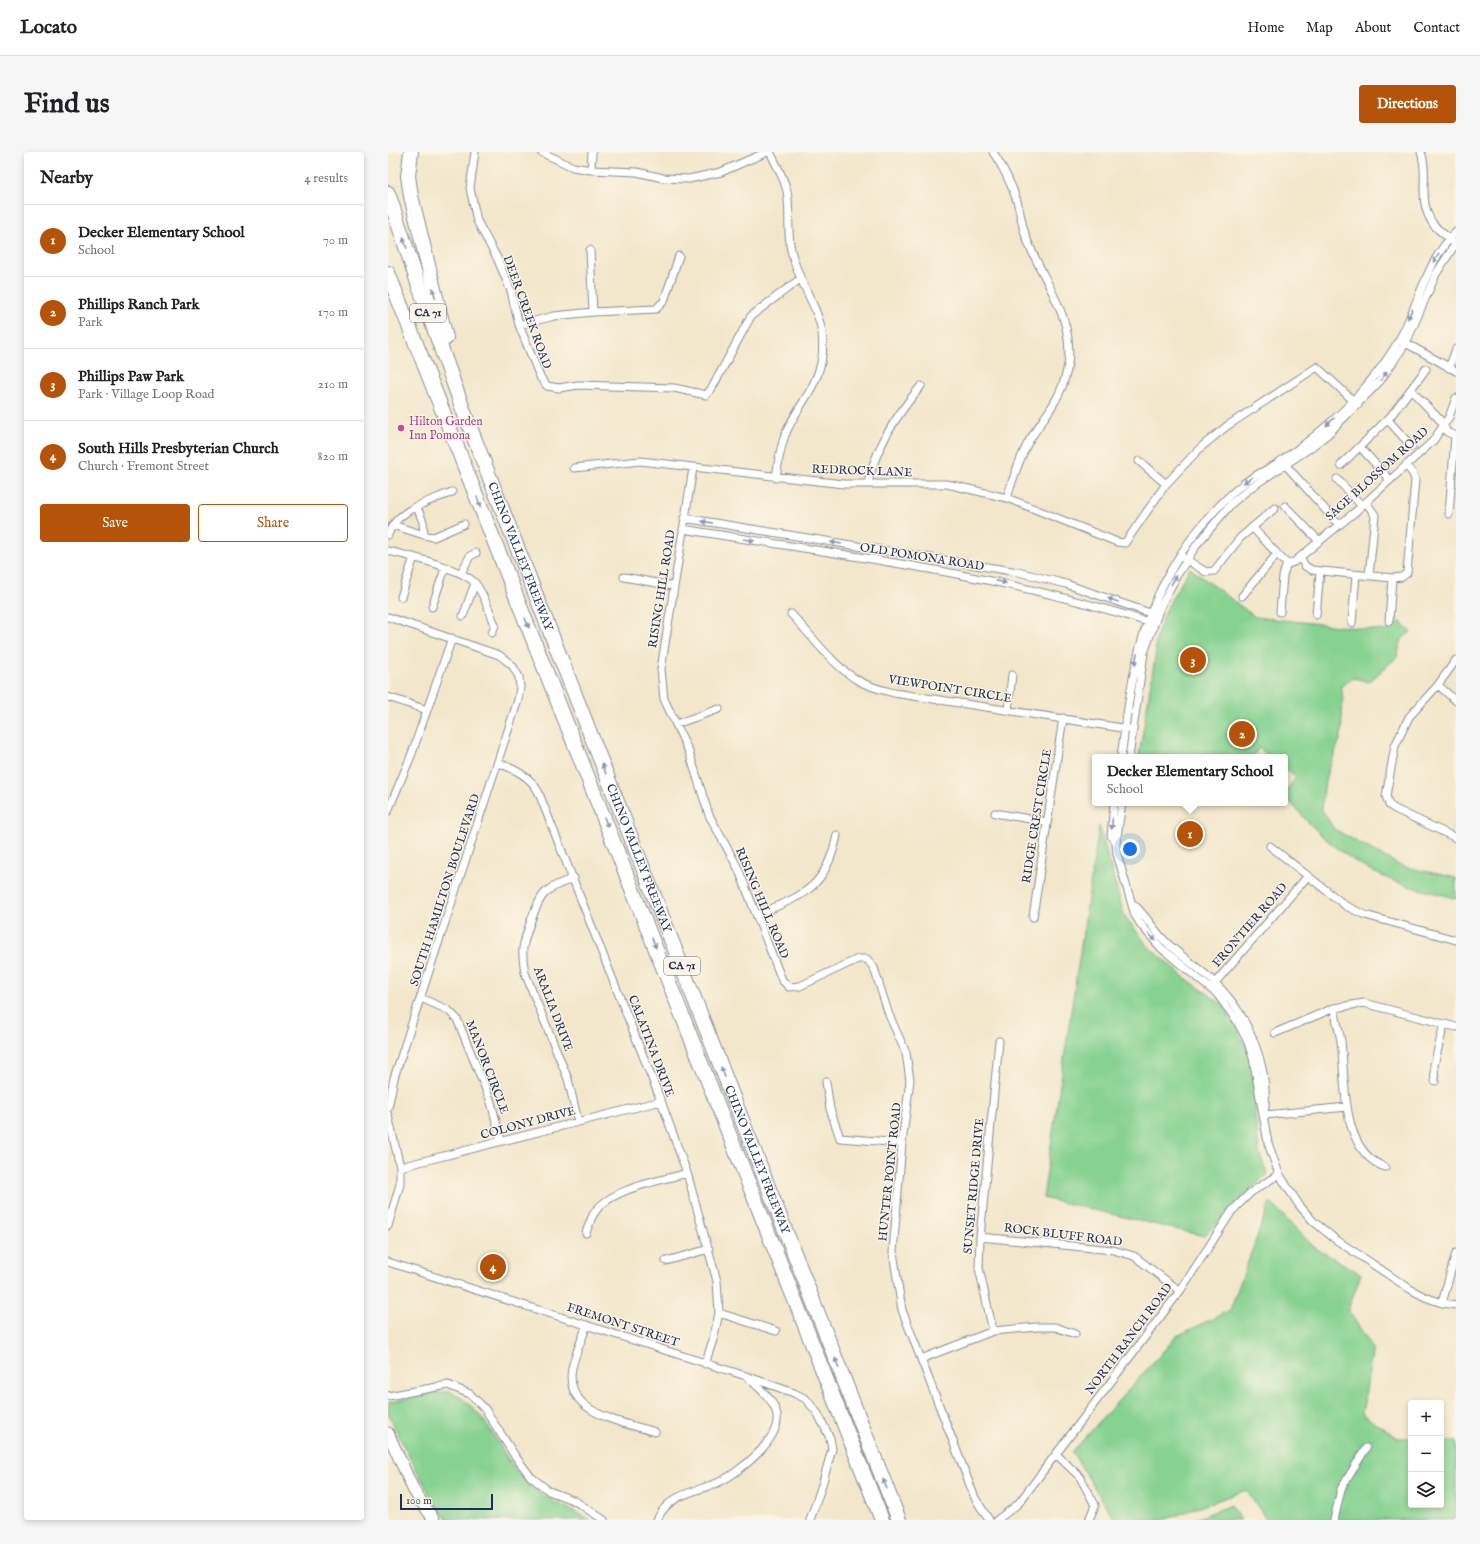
<!DOCTYPE html>
<html lang="en">
<head>
<meta charset="utf-8">
<style>
  :root { --surface:#fff; --page:#f6f6f6; --text:#202124; --muted:#757577; --line:#e0e0e0; --accent:#b45309 }
  body { margin:0; font-family:"IM FELL English",serif; background:var(--page); color:var(--text) }
  .controls { position:absolute; right:12px; bottom:12px; display:grid; overflow:hidden; border-radius:4px; box-shadow:0 2px 6px #0003 }
  .controls button { width:36px; height:36px; display:grid; place-items:center; padding:0; border:0; border-bottom:1px solid var(--line); background:var(--surface); color:var(--text); font:20px sans-serif }
  .scale { position:absolute; left:12px; bottom:10px; width:93px; box-sizing:border-box; padding-left:4px; border:2px solid #1b2f5e; border-top:0; font-size:11px; line-height:14px; white-space:nowrap; color:#1b2f5e; -webkit-text-stroke:3px #fcf5e5; paint-order:stroke }
  .you { position:absolute; left:742px; top:697px; width:14px; height:14px; margin:-10px; border:3px solid #fff; border-radius:50%; background:#1a73e8; box-shadow:0 0 0 6px #1a73e833 }
  .badge { display:grid; place-items:center; width:26px; height:26px; border-radius:50%; background:var(--accent); color:#fff; font-size:13px; font-weight:700 }
  .pin { position:absolute; translate:-50% -50%; border:2px solid #fff; box-shadow:0 1px 4px #0006 }
  .popup { position:absolute; left:704px; top:602px; width:196px; height:52px; box-sizing:border-box; display:grid; place-content:center; border-radius:4px; background:var(--surface); filter:drop-shadow(0 1px 3px #0005); font-size:13px; white-space:nowrap; color:var(--muted) }
  .popup b { font-size:15px; color:var(--text) }
  .popup::after { content:''; position:absolute; left:50%; top:100%; margin-left:-8px; border:8px solid transparent; border-top-color:var(--surface) }
  .list { margin:0; padding:0; list-style:none }
  h2 { display:flex; justify-content:space-between; align-items:center; height:52px; margin:0; padding:0 16px; font-size:17px }
  h2 small { font-size:13px; font-weight:400; color:var(--muted) }
  .list li { display:grid; grid-template-columns:26px 1fr auto; gap:12px; align-items:center; box-sizing:border-box; height:72px; padding:0 16px; border-top:1px solid var(--line) }
  .list b { display:block; font-size:15px; white-space:nowrap }
  .list p { margin:0; font-size:13px; white-space:nowrap; color:var(--muted) }
  .list em { font-size:13px; font-style:normal; color:var(--muted) }
  .actions { display:flex; gap:8px; padding:12px 16px }
  .actions a { flex:1; padding:9px 0; border:1px solid var(--accent); border-radius:4px; text-align:center; font-size:14px; color:var(--accent) }
  .actions .main { background:var(--accent); color:#fff }
  .icon { flex:none; width:22px; height:22px; fill:none; stroke:currentColor; stroke-width:2; stroke-linecap:round; stroke-linejoin:round }
  .map { position:relative; flex:none; width:1068px; height:1368px; overflow:hidden; border-radius:4px }
  header { display:flex; align-items:center; gap:24px; box-sizing:border-box; height:56px; padding:0 20px; background:var(--surface); border-bottom:1px solid var(--line) }
  header strong { font-size:19px }
  nav { display:flex; gap:22px; margin-inline-start:auto; font-size:14px }
  .intro { display:flex; align-items:center; justify-content:space-between; box-sizing:border-box; height:96px; padding:0 24px }
  h1 { margin:0; font-size:28px }
  .button { padding:10px 18px; border-radius:4px; background:var(--accent); color:#fff; font-size:14px; font-weight:700 }
  main { display:flex; gap:24px; padding:0 24px }
  aside { flex:1; background:var(--surface); border-radius:4px; box-shadow:0 2px 6px #0003 }
  .map>svg:first-child { display:block }
  .green { fill:#86d290; stroke:#508077 }
  .lines { fill:none; stroke-linecap:round; stroke-linejoin:round }
  .street-casing { stroke:#868b94; stroke-width:9 }
  .secondary-casing { stroke:#868b94; stroke-width:13 }
  .highway-casing { stroke:#868b94; stroke-width:16 }
  .street { stroke:#fff; stroke-width:7 }
  .secondary { stroke:#fff; stroke-width:11 }
  .highway { stroke:#fff; stroke-width:14 }
  .oneway { fill:#8d97ae }
  .hotel-dot { fill:#d1479c; stroke:#fcf5e5; stroke-width:1.5 }
  .labels { text-anchor:middle; dominant-baseline:central; stroke-width:3; stroke-linejoin:round; paint-order:stroke }
  .shield { fill:#fcf5e5; stroke:#5e6a86; stroke-width:1 }
  .shield-label { font-size:11px; font-weight:bold; fill:#1b2f5e }
  .street-label { font-size:12px; fill:#1b2f5e; stroke:#fcf5e5 }
  .hotel-label { font-size:12px; fill:#b23c85; stroke:#fcf5e5; text-anchor:start }
</style>
</head>
<body>
<header>
<strong>Locato</strong>
<nav><a>Home</a><a>Map</a><a>About</a><a>Contact</a></nav>
</header>
<div class="intro"><h1>Find us</h1><a class="button">Directions</a></div>
<main>
<aside>
<h2>Nearby<small>4 results</small></h2>
<ul class="list">
<li><span class="badge">1</span><div><b>Decker Elementary School</b><p>School</p></div><em>70 m</em></li>
<li><span class="badge">2</span><div><b>Phillips Ranch Park</b><p>Park</p></div><em>170 m</em></li>
<li><span class="badge">3</span><div><b>Phillips Paw Park</b><p>Park · Village Loop Road</p></div><em>210 m</em></li>
<li><span class="badge">4</span><div><b>South Hills Presbyterian Church</b><p>Church · Fremont Street</p></div><em>820 m</em></li>
</ul>
<div class="actions"><a class="main">Save</a><a>Share</a></div>
</aside>
<div class="map">
<svg width="1068" height="1368" viewBox="0 0 1068 1368">
  <rect width="100%" height="100%" fill="#fcf5e5"/>
  <filter id="ink" filterUnits="userSpaceOnUse"><feTurbulence type="fractalNoise" baseFrequency=".025" numOctaves="2"/><feDisplacementMap in="SourceGraphic" scale="8" xChannelSelector="R" yChannelSelector="G"/><feConvolveMatrix kernelMatrix="1 2 1 2 8 2 1 2 1" color-interpolation-filters="sRGB"/></filter>
  <filter id="wash" filterUnits="userSpaceOnUse"><feTurbulence type="fractalNoise" baseFrequency=".012" numOctaves="4" result="noise"/><feDisplacementMap in="SourceGraphic" scale="16" xChannelSelector="R" yChannelSelector="G"/><feGaussianBlur stdDeviation="0.9" result="paint"/><feColorMatrix in="noise" values="0 0 0 0 0 0 0 0 0 0 0 0 0 0 0 0 0 1.4 0 .05"/><feComposite in="paint" operator="in"/></filter>
  <g filter="url(#wash)">
    <rect width="100%" height="100%" fill="#f2e7cb"/>
    <path class="green" d="M802 416 867 465 998 479 1012 469 1023 480 1014 487 1009 505 981 530 966 526 953 534 955 546 953 585 938 624 933 656 946 677 1013 714 1068 726V747C1052 741 1036 739 1020 734 970 719 928 684 897 643V640L908 626 897 617V605H882L871 596 864 605H752L751 603 768 500C763 479 790 435 802 416Z
      M711 674 736 763 760 794 796 825 834 852 850 878 862 905 868 937 867 962 871 1000 879 1022 816 1084 655 1046Z
      M882 1050 926 1095 973 1122 960 1158 985 1196 974 1262 1010 1286H1023V1353H1053V1288L1068 1289V1368H879L858 1338 776 1368H727L684 1300 789 1184 842 1158Z
      M61 1239C100 1256 110 1301 137 1329 155 1347 181 1356 203 1368H60L46 1350 15 1293 0 1260 1 1250Z
      M843 1353 853 1368H805Z"/>
  </g>
  <g filter="url(#ink)">
    <g class="lines">
      <g class="street-casing">
        <path id="street" d="M87 0 82 36 89 69 109 106 123 139 131 173 152 225 159 234 171 236 190 233 286 236 318 243 324 236 363 164 412 127
          M153 0 185 15 203 18 249 20 275 26 301 27 333 20 379 0
          M382 0C388 12 396 26 399 39 403 60 398 82 404 102 415 145 442 163 433 211 427 239 408 256 398 281 392 295 390 311 388 326
          M605 0C615 15 623 31 629 49 633 62 634 77 640 90 659 137 694 175 676 229 669 252 653 269 641 289 631 307 625 326 619 346
          M1033 0C1042 26 1028 46 1045 72 1050 78 1058 84 1064 89
          M203 18 204 0
          M202 98 205 160
          M131 173 166 164 205 160 268 157 276 149 291 104
          M1014 189 1068 219
          M1061 216 1068 197
          M1023 238 1052 268 1059 280 1068 284
          M1000 268 1024 295
          M972 295 1002 328
          M751 309 778 332
          M895 310 951 373
          M953 313 1002 265 1038 217
          M186 316 252 309 456 332H559L619 346 729 390 737 391 778 332 812 296 839 274 929 215 970 253
          M305 316 273 517 276 547 301 600 321 663 350 716 394 828 401 835 412 834 470 807H479L486 816 501 863 518 901 522 928 514 991 505 1100 514 1158 587 1346 601 1368
          M949 327 974 354
          M480 331C488 295 509 262 533 234
          M978 350 987 363 981 424
          M897 354 931 389
          M29 355 35 370 36 383
          M1061 362 1067 284
          M296 366 630 420 678 432 762 461
          M5 373 36 383 46 385 76 372
          M864 375 896 409 900 412 906 410 967 360 1045 289 1061 265 1068 246
          M295 377C452 403 611 421 763 471
          M0 383C8 357 41 350 64 340
          M0 399C21 404 73 416 87 431 96 442 102 460 107 473L104 481
          M912 405 917 414 924 418 1004 426
          M796 406 818 420 826 419 852 386 887 356
          M73 421 82 404 88 401
          M236 425 285 434
          M854 444 889 402
          M13 445 26 405
          M44 455 57 416
          M892 460 895 424 899 411
          M403 462C423 483 446 515 471 529 482 535 494 538 506 541L741 577
          M928 463 932 420
          M75 464 87 431
          M0 465 111 503 124 513 131 525 132 535 130 548 6 926 0 956
          M1001 469 1004 426 1014 425 1019 421 1027 328 1025 322 1018 313
          M964 471 968 423
          M1068 508 1050 533 1021 565 1007 594 998 644 1001 653 1007 657 1068 686
          M1050 533 1068 549
          M0 545 39 558
          M620 558 624 523
          M288 572 331 557
          M733 605C745 517 753 450 810 378 824 361 838 345 855 332 867 322 882 317 894 308 923 289 957 260 979 233 991 219 1002 204 1011 188 1031 152 1038 109 1068 80
          M741 605 756 501 771 458 789 423 810 391 843 352 862 336 922 296 940 282 992 229 1018 191 1048 122 1068 91
          M111 611C127 618 141 623 150 639L273 949 299 1021 329 1129 331 1161 325 1188 317 1212
          M726 651 723 684 728 691
          M734 651 728 691 729 702 747 763 754 774 773 796 829 842 849 869 859 888 865 906 880 991 891 1022 911 1053 925 1069 947 1087 1022 1137 1037 1145 1054 1151 1068 1153
          M0 659 23 604 64 486
          M607 661 659 670
          M882 694 958 754 977 763 1068 788
          M186 726C176 730 163 734 156 742 148 751 137 784 135 796 134 805 136 813 137 821L180 927 190 969
          M745 752C758 763 766 779 779 791 794 805 811 816 826 830 860 861 883 917 876 963
          M369 763C415 743 438 737 449 683
          M645 765 675 566
          M825 833 919 725
          M33 846 60 858 69 867 103 950 113 989
          M946 856C948 867 951 878 953 889 958 929 952 999 997 1015
          M887 881 946 856 976 851 1068 875
          M1047 929 1046 913 1056 872
          M438 930 442 957 452 986 514 991
          M0 963 12 1015V1032L0 1074
          M876 963 959 955
          M12 1015 273 949
          M198 1081C200 1075 202 1069 205 1063 219 1037 272 1029 299 1021
          M592 1085 725 1098 746 1104 792 1139
          M278 1109 321 1097
          M0 1110 358 1224 406 1241 418 1247 430 1262 442 1286 444 1297 434 1333 422 1368
          M1054 1151 1068 1101
          M331 1161 388 1179
          M199 1173C194 1187 187 1202 184 1216 175 1262 235 1270 267 1280
          M605 1179 591 1116 592 1085 611 889
          M533 1207 605 1179 649 1175H667L687 1182
          M0 1244 60 1233 82 1242 97 1257 127 1304 143 1325 161 1339 187 1349 216 1368
          M668 1302 692 1325 707 1353 701 1368
          M269 1368C280 1342 307 1340 329 1331 350 1322 397 1285 388 1259 384 1246 370 1235 360 1226
          M609 1368 630 1352 792 1139 844 1059 862 1041 891 1022
          M946 1368 953 1337 978 1296"/>
      </g>
      <g class="secondary-casing">
        <path id="secondary" d="M0 1281 26 1339 46 1368"/>
      </g>
      <g class="highway-casing">
        <g id="highway">
          <path d="M23 0 20 24 23 44 58 186"/>
          <path id="s1" d="M0 41 32 137 76 260 511 1368"/>
          <path d="M0 121 494 1368"/>
        </g>
      </g>
      <use href="#street" class="street"/>
      <use href="#secondary" class="secondary"/>
      <use href="#highway" class="highway"/>
    </g>
    <defs><path id="oneway-solid" d="M-6-.8H1V-3.2L6.5 0L1 3.2V.8H-6Z"/></defs>
    <g class="oneway">
      <use href="#oneway-solid" transform="translate(17 91) rotate(-108)"/>
      <use href="#oneway-solid" transform="translate(1048 106) rotate(120)"/>
      <use href="#oneway-solid" transform="translate(46 141) rotate(-104)"/>
      <use href="#oneway-solid" transform="translate(1022 162) rotate(114)"/>
      <use href="#oneway-solid" transform="translate(996 224) rotate(-54)"/>
      <use href="#oneway-solid" transform="translate(942 270) rotate(137)"/>
      <use href="#oneway-solid" transform="translate(860 328) rotate(148)"/>
      <use href="#oneway-solid" transform="translate(91 350) rotate(68)"/>
      <use href="#oneway-solid" transform="translate(319 370) rotate(-171)"/>
      <use href="#oneway-solid" transform="translate(361 388) rotate(9)"/>
      <use href="#oneway-solid" transform="translate(448 391) rotate(-171)"/>
      <use href="#oneway-solid" transform="translate(786 428) rotate(-60)"/>
      <use href="#oneway-solid" transform="translate(613 430) rotate(13)"/>
      <use href="#oneway-solid" transform="translate(725 448) rotate(-161)"/>
      <use href="#oneway-solid" transform="translate(139 471) rotate(68)"/>
      <use href="#oneway-solid" transform="translate(748 507) rotate(100)"/>
      <use href="#oneway-solid" transform="translate(216 617) rotate(-111)"/>
      <use href="#oneway-solid" transform="translate(218 670) rotate(68)"/>
      <use href="#oneway-solid" transform="translate(724 672) rotate(94)"/>
      <use href="#oneway-solid" transform="translate(764 785) rotate(48)"/>
      <use href="#oneway-solid" transform="translate(266 791) rotate(68)"/>
      <use href="#oneway-solid" transform="translate(335 920) rotate(-111)"/>
      <use href="#oneway-solid" transform="translate(449 1211) rotate(-111)"/>
      <use href="#oneway-solid" transform="translate(497 1332) rotate(-111)"/>
    </g>
  </g>
  <circle class="hotel-dot" cx="13" cy="276" r="4"/>
  <g class="labels">
    <g class="shield">
      <rect x="22" y="152" width="36" height="18" rx="3"/>
      <rect x="276" y="805" width="36" height="18" rx="3"/>
    </g>
    <g class="shield-label">
      <text x="40" y="161">CA 71</text>
      <text x="294" y="814">CA 71</text>
    </g>
    <g class="street-label">
      <text transform="translate(139 160) rotate(70)">DEER CREEK ROAD</text>
      <text transform="translate(474 319) rotate(2)">REDROCK LANE</text>
      <text transform="translate(989 322) rotate(-42)">SAGE BLOSSOM ROAD</text>
      <text stroke="none"><textPath href="#s1" startOffset="387">CHINO VALLEY FREEWAY</textPath></text>
      <text transform="translate(534 405) rotate(9)">OLD POMONA ROAD</text>
      <text transform="translate(274 437) rotate(-81)">RISING HILL ROAD</text>
      <text transform="translate(562 537) rotate(9)">VIEWPOINT CIRCLE</text>
      <text transform="translate(649 664) rotate(-81)">RIDGE CREST CIRCLE</text>
      <text stroke="none"><textPath href="#s1" startOffset="711">CHINO VALLEY FREEWAY</textPath></text>
      <text transform="translate(57 738) rotate(-72)">SOUTH HAMILTON BOULEVARD</text>
      <text transform="translate(374 751) rotate(67)">RISING HILL ROAD</text>
      <text transform="translate(862 773) rotate(-49)">FRONTIER ROAD</text>
      <text transform="translate(165 857) rotate(69)">ARALIA DRIVE</text>
      <text transform="translate(263 894) rotate(69)">CALATINA DRIVE</text>
      <text transform="translate(99 915) rotate(69)">MANOR CIRCLE</text>
      <text transform="translate(140 971) rotate(-15)">COLONY DRIVE</text>
      <text stroke="none"><textPath href="#s1" startOffset="1035">CHINO VALLEY FREEWAY</textPath></text>
      <text transform="translate(502 1020) rotate(-84)">HUNTER POINT ROAD</text>
      <text transform="translate(586 1034) rotate(-85)">SUNSET RIDGE DRIVE</text>
      <text transform="translate(675 1083) rotate(7)">ROCK BLUFF ROAD</text>
      <text transform="translate(235 1173) rotate(18)">FREMONT STREET</text>
      <text transform="translate(741 1187) rotate(-53)">NORTH RANCH ROAD</text>
    </g>
    <g class="hotel-label">
      <text x="21" y="269">Hilton Garden<tspan x="21" dy="14">Inn Pomona</tspan></text>
    </g>
  </g>
</svg>
<div class="controls">
<button>+</button>
<button>−</button>
<button><svg class="icon" aria-label="layers" viewBox="0 0 24 24"><path d="M12 4l9 5-9 5-9-5zM3 14l9 5 9-5"/></svg></button>
</div>
<div class="scale">100 m</div>
<div class="you"></div>
<div class="pin badge" style="left:802px;top:682px">1</div>
<div class="popup"><b>Decker Elementary School</b>School</div>
<div class="pin badge" style="left:854px;top:582px">2</div>
<div class="pin badge" style="left:805px;top:508px">3</div>
<div class="pin badge" style="left:105px;top:1115px">4</div>
</div>
</main>
</body>
</html>
